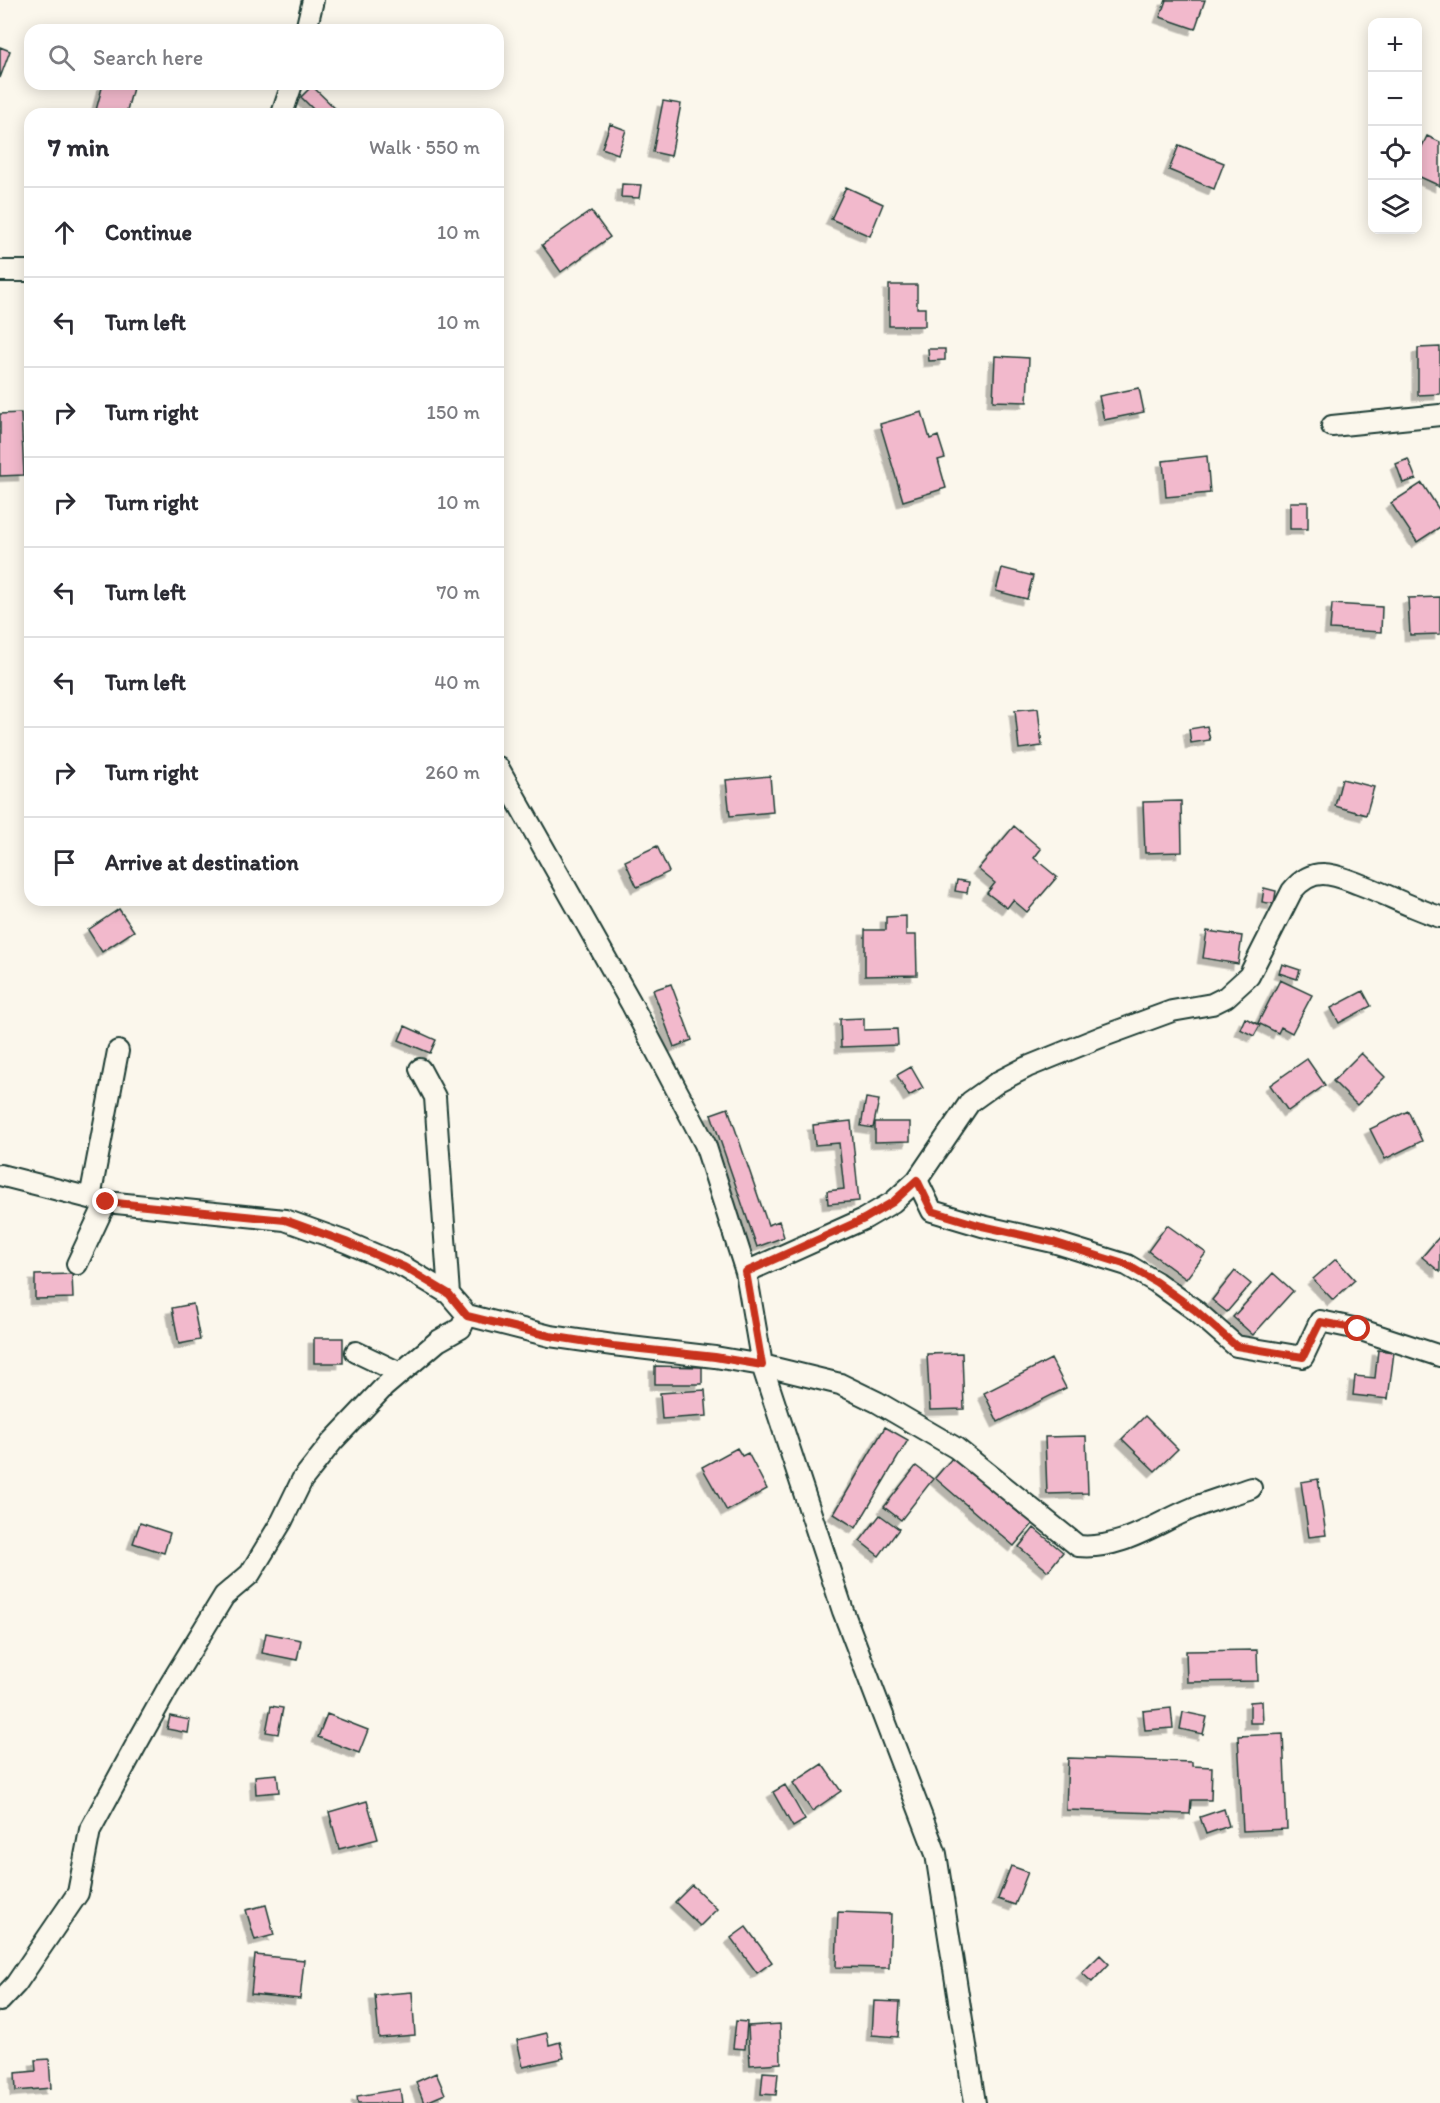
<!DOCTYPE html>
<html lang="en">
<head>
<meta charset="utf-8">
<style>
  :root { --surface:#fff; --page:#f7f7f7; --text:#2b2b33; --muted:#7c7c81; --line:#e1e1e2 }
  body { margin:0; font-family:Itim,sans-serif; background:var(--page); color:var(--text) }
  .controls { position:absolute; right:18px; top:18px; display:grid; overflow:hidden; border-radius:12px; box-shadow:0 3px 15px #0003 }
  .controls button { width:54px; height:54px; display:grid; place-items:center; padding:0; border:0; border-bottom:2px solid var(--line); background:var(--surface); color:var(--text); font:30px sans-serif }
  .stop { position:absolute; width:18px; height:18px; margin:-14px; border:4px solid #c8321e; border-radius:50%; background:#fff }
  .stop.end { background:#c8321e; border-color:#fff; box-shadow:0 2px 6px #0008 }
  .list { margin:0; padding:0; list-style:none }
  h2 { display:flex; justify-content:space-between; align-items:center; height:78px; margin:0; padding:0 24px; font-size:26px }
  h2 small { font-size:20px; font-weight:400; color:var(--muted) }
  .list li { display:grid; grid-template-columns:39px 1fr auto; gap:18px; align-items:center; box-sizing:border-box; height:90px; padding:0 24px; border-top:2px solid var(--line) }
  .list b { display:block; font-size:22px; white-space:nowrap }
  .list em { font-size:20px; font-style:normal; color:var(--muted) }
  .icon { flex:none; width:33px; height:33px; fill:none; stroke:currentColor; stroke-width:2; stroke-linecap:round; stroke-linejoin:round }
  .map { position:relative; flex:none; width:1440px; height:2103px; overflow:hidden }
  .search { position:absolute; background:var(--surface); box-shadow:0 3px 15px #0003; left:24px; top:24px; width:480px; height:66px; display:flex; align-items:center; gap:15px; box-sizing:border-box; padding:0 21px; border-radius:18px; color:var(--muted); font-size:22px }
  .panel { position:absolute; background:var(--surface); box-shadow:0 3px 15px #0003; left:24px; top:108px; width:480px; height:798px; border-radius:18px }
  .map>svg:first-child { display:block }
  .building { fill:#f2b9cc; stroke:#1f3d34; stroke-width:1.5; filter:url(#shadow) }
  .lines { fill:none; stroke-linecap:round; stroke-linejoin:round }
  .street-casing { stroke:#1f3d34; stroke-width:24 }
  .street { stroke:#fbf7ec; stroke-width:20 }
  .route { stroke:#c8321e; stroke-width:8 }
</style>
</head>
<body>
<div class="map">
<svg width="1440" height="2103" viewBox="0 0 1440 2103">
  <defs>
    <filter id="shadow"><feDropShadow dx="-5.5" dy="5.5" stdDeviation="0" flood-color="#0004"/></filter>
  </defs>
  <rect width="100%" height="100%" fill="#fbf7ec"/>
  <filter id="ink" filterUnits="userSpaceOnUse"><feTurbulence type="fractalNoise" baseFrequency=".0167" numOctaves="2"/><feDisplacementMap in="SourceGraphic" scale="12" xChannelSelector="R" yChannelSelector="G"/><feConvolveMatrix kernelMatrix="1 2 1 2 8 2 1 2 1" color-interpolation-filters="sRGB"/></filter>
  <g filter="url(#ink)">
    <path class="building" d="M1166 0H1205L1195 29 1160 17Z
      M0 47 10 51 0 78Z
      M103 84H119L133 88 126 114H95Z
      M312 86 340 113 339 114H318L301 97Z
      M663 101 681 104 671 156 653 152Z
      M610 124 626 130 618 154 602 148Z
      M498 131 500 189H498Z
      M1427 136 1440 142V186L1418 176V155Z
      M1179 145 1224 163 1214 189 1169 170Z
      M622 184 641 185 639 198 621 197Z
      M846 187 883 204 870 236 831 219Z
      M591 211 610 237 561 272 542 245Z
      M889 285H917V308H925V326H889Z
      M1440 347V394L1418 395V348Z
      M928 349H945V360L929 361Z
      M995 356 1029 358 1027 402 993 401Z
      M1139 388 1144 412 1104 420 1099 396Z
      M922 412 930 439 938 436 945 458 938 460 946 488 903 501 880 424Z
      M21 413 24 475 0 476V414Z
      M1207 456 1210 493 1166 497 1163 461Z
      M1408 459 1416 479 1403 483 1396 464Z
      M1422 483 1440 511V527L1417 542 1391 503Z
      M1290 502H1308V529H1290Z
      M1002 568 1033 576 1027 599 996 591Z
      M1440 597V634L1410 635 1408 598Z
      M1332 604 1382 607 1381 632 1330 629Z
      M1038 708 1042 746 1019 749 1015 710Z
      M1207 726 1210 740 1191 743 1189 729Z
      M770 776 773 812 730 816 726 780Z
      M1342 779 1374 787 1366 815 1335 806Z
      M1181 801 1182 852 1145 853 1143 802Z
      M1014 826 1041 849 1034 858 1057 877 1027 912 1013 900 1007 908 987 893 995 883 978 869Z
      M657 846 669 872 637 887 625 861Z
      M957 880 969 882 967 893 955 891Z
      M1264 888 1276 891 1274 904 1262 902Z
      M119 909 134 931 102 952 88 930Z
      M906 916V935H916L917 975 865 976V930H886V917Z
      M1207 931 1242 936 1238 964 1203 958Z
      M1282 964 1300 970 1297 979 1279 973Z
      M1280 980 1312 995 1292 1033 1281 1027 1278 1033 1258 1023Z
      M671 984 692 1040 674 1047 653 990Z
      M1363 991 1371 1006 1339 1023 1331 1008Z
      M864 1018V1030L897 1029 898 1045 841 1047 840 1019Z
      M1245 1018 1260 1025 1254 1036 1240 1029Z
      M405 1026 436 1040 430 1053 399 1040Z
      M1361 1053 1385 1077 1357 1105 1333 1081Z
      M1307 1059 1325 1085 1288 1111 1270 1085Z
      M911 1067 923 1088 909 1096 897 1075Z
      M866 1098 879 1100 873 1128 861 1126Z
      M728 1108 768 1225 779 1221 784 1237 757 1247 711 1114Z
      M1408 1111 1422 1141 1385 1159 1370 1129Z
      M851 1121 859 1201 828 1204 827 1191 844 1189 839 1143 815 1145 813 1125Z
      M875 1122H910V1141L875 1142Z
      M1167 1225 1206 1253 1186 1279 1148 1251Z
      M1440 1236V1272L1422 1257Z
      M1336 1259 1355 1280 1333 1300 1313 1279Z
      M1235 1271 1251 1284 1227 1312 1212 1300Z
      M1273 1273 1293 1291 1253 1335 1233 1317Z
      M72 1274 73 1298 35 1299V1275Z
      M193 1304 200 1340 179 1344 172 1308Z
      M314 1338H343V1363H314Z
      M1378 1350 1394 1352 1388 1399 1353 1395 1355 1376 1375 1378Z
      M962 1353 964 1409 930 1410 927 1354Z
      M1051 1359 1066 1388 998 1422 984 1393Z
      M655 1366 702 1367V1384H655Z
      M705 1390 707 1416 662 1419 660 1393Z
      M1145 1416 1178 1449 1155 1471 1122 1439Z
      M885 1427 908 1440 856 1528 834 1514Z
      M1086 1436 1088 1493 1047 1494 1045 1437Z
      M737 1448 742 1456 748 1453 767 1489 727 1511 702 1467Z
      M953 1457 1020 1514 1024 1509 1037 1519 1014 1546 935 1478Z
      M916 1466 933 1479 901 1520 884 1507Z
      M1318 1479 1326 1535 1309 1537 1301 1482Z
      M880 1515 899 1529 879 1556 860 1541Z
      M140 1523 170 1533 164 1553 133 1543Z
      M1034 1528 1063 1552 1048 1571 1019 1547Z
      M266 1633 301 1640 297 1660 262 1653Z
      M1257 1650 1258 1681 1187 1682 1186 1651Z
      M1262 1701 1263 1723H1250V1702Z
      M271 1706 283 1708 278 1734 266 1732Z
      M1171 1708 1173 1728 1145 1730 1143 1711Z
      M1183 1712 1207 1717 1203 1734 1180 1729Z
      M327 1714 368 1730 359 1753 318 1737Z
      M170 1716 190 1720 188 1733 167 1729Z
      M1283 1734 1287 1829 1243 1831 1238 1736Z
      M1068 1758 1192 1762V1766L1212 1767 1211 1800H1191L1190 1814 1066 1810Z
      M822 1764 841 1791 812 1811 793 1783Z
      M277 1774 279 1792 256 1794 255 1776Z
      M785 1785 805 1820 793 1827 773 1792Z
      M367 1801 378 1839 339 1849 329 1812Z
      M1224 1809 1229 1826 1206 1834 1200 1817Z
      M1011 1866 1028 1872 1015 1905 998 1899Z
      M692 1885 717 1909 700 1926 675 1902Z
      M266 1905 274 1935 255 1940 246 1910Z
      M838 1912 891 1914 889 1968 836 1967Z
      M746 1927 772 1962 757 1973 731 1938Z
      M255 1955 304 1960 300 1999 251 1994Z
      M1100 1955 1109 1964 1092 1982 1082 1973Z
      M412 1992 415 2035 379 2038 375 1995Z
      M874 2001 900 2002 898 2037 872 2035Z
      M736 2021 747 2022 745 2049 733 2048Z
      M780 2024 781 2063 750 2065 748 2026Z
      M547 2033 549 2045 560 2042 564 2058 523 2067 517 2040Z
      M49 2059 51 2088 16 2091 15 2073 36 2071 35 2060Z
      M763 2072 778 2073 776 2095 761 2094Z
      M436 2073 445 2094 424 2103 416 2082Z
      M400 2089 402 2103H358L357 2096Z"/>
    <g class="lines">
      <g class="street-casing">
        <path id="street" d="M306 30 313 0
          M282 114 292 84
          M0 271H30
          M1332 426 1440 415
          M498 767 631 1003 705 1144 746 1272 762 1365 843 1611 936 1854 975 2103
          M420 1069 435 1097 449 1294
          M0 1175 106 1202 285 1220 346 1242 404 1267 449 1294 467 1315
          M917 1180 932 1211 982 1226 1053 1242 1127 1265 1156 1282 1195 1310 1236 1346 1303 1357 1320 1321 1358 1329 1440 1356
          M90 1198 118 1051
          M77 1264 106 1202
          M746 1272 864 1219 893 1202 917 1180 970 1102 998 1082 1027 1067 1101 1037 1172 1011 1212 1004 1226 997 1249 976 1292 891C1300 881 1310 874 1323 874 1335 874 1348 880 1359 884 1386 894 1412 908 1440 917
          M356 1352 400 1373
          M0 2001 16 1984 78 1893 90 1830 135 1747 169 1686 224 1596 250 1574 282 1521 302 1480 332 1442 384 1387 438 1341 461 1328 467 1315 550 1336 613 1345 715 1357 762 1365 840 1384 877 1402 956 1448 1078 1546C1121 1550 1154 1524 1193 1508 1211 1500 1231 1495 1251 1488"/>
      </g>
      <use href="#street" class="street"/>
    </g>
  </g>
  <g class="lines" filter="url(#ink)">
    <path class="route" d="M106 1202 285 1220 346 1242 404 1267 449 1294 467 1316 550 1336 613 1346 715 1357 762 1365 746 1272 864 1219 893 1202 917 1180 932 1211 982 1226 1053 1242 1127 1265 1156 1282 1195 1310 1236 1346 1303 1357 1320 1322 1358 1329"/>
  </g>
</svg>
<div class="controls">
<button>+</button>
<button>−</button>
<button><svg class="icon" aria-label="locate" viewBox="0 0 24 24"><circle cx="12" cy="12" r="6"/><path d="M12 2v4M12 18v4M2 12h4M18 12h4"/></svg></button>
<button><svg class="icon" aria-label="layers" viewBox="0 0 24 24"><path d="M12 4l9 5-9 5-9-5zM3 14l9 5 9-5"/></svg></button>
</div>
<div class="stop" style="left:1358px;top:1329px"></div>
<div class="stop end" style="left:106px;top:1202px"></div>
<div class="search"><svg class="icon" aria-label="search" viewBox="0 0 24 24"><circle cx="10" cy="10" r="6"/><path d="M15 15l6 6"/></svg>Search here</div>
<section class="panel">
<h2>7 min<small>Walk · 550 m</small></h2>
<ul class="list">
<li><svg class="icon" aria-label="ahead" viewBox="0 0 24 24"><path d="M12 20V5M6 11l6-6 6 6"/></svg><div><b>Continue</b></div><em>10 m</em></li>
<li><svg class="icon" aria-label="left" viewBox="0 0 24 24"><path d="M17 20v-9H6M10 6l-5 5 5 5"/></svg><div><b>Turn left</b></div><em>10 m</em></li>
<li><svg class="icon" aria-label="right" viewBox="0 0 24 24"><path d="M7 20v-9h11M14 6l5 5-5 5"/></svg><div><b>Turn right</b></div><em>150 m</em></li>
<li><svg class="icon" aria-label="right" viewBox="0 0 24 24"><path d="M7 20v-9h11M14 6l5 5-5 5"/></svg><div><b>Turn right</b></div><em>10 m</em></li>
<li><svg class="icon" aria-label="left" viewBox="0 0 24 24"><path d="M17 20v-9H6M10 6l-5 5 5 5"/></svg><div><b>Turn left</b></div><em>70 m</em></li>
<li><svg class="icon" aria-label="left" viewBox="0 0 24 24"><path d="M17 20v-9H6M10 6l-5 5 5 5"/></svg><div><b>Turn left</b></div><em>40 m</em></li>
<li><svg class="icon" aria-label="right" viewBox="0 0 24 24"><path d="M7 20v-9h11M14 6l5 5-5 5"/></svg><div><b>Turn right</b></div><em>260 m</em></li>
<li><svg class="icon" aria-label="arrive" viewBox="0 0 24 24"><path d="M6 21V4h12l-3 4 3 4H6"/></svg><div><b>Arrive at destination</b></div></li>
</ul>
</section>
</div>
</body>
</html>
